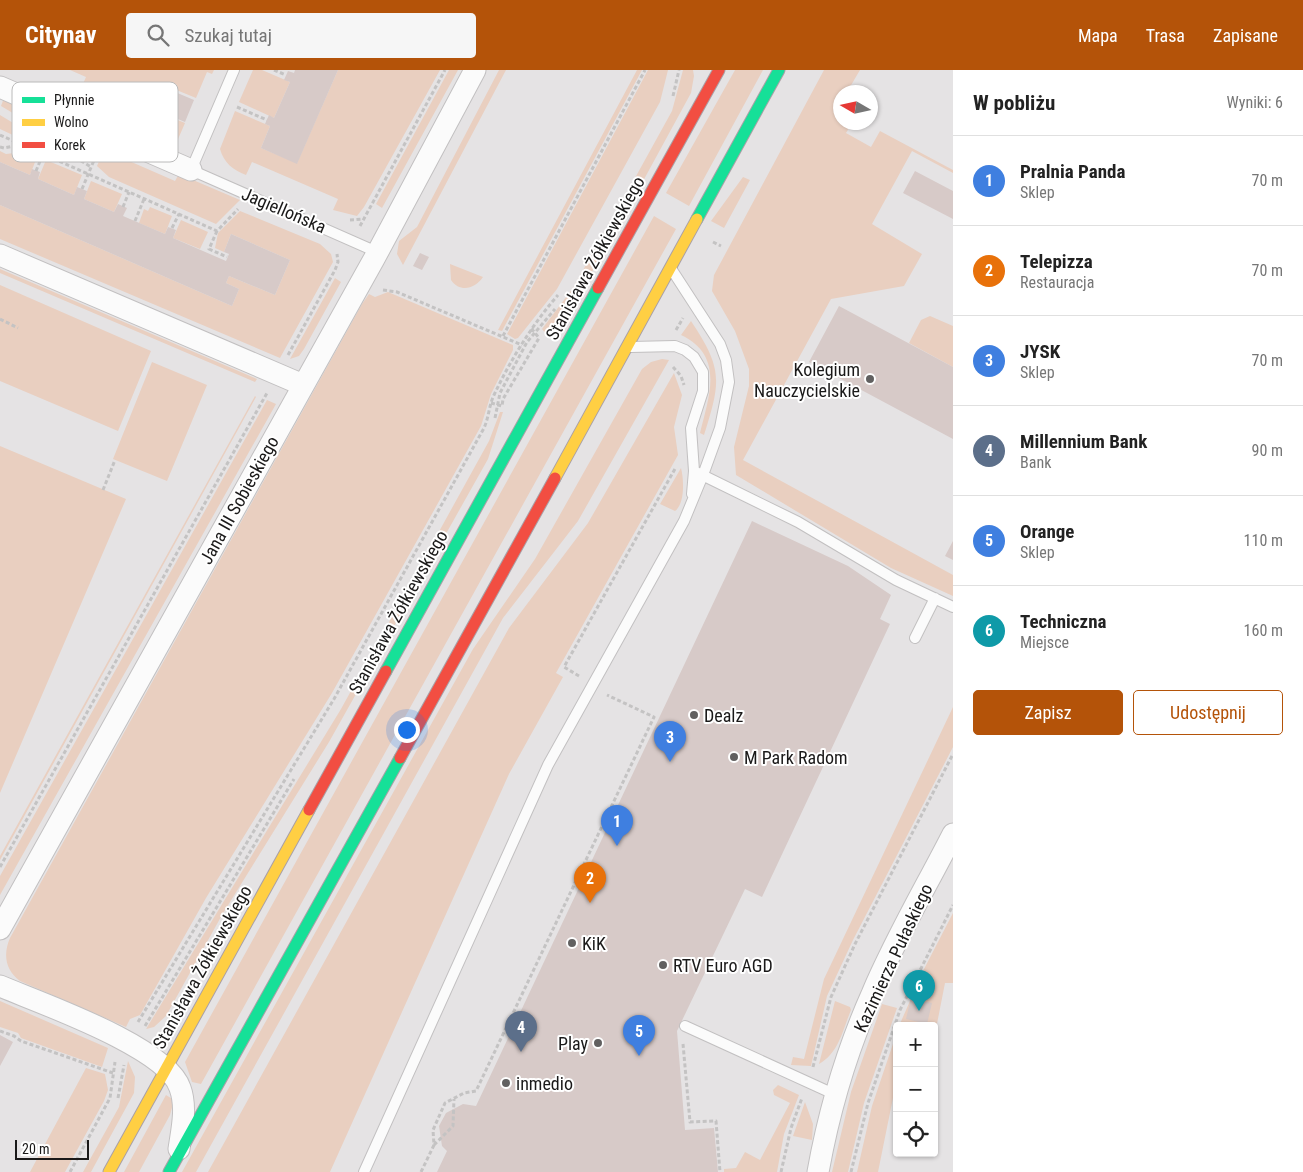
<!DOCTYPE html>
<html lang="pl">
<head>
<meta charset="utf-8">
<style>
  :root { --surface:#fff; --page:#f6f6f6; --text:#222; --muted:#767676; --line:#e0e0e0; --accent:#b45309 }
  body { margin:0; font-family:"Roboto Condensed",sans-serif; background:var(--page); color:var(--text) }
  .controls { position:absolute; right:15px; bottom:15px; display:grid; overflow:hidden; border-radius:5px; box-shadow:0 1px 4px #0004 }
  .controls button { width:45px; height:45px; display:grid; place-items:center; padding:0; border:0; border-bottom:1px solid var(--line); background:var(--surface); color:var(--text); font:25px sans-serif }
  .compass { position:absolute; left:833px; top:15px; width:45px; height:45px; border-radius:50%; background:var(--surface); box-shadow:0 1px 4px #0004; rotate:279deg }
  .scale { position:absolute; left:15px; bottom:12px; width:74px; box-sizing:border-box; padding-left:5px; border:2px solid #1a1919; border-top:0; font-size:14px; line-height:18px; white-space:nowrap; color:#1a1919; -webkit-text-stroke:4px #fff; paint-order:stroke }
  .you { position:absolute; left:406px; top:659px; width:18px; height:18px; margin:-12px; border:4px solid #fff; border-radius:50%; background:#1a73e8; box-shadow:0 0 0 8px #1a73e833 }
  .badge { display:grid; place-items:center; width:32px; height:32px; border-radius:50%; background:var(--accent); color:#fff; font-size:16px; font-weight:700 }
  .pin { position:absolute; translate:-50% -41px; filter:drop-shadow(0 1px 2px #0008) }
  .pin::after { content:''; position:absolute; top:26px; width:18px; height:15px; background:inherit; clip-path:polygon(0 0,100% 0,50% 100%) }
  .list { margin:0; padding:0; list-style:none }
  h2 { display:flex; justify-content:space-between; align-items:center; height:65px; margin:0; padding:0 20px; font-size:21px }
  h2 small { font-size:16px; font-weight:400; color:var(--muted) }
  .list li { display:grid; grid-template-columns:32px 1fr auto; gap:15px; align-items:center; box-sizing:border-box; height:90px; padding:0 20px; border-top:1px solid var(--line) }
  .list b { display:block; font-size:19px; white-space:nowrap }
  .list p { margin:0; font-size:16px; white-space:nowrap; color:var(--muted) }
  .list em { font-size:16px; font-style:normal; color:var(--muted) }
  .actions { display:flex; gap:10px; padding:15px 20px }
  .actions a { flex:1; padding:11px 0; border:1px solid var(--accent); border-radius:5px; text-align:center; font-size:18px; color:var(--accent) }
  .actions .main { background:var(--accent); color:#fff }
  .icon { flex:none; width:28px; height:28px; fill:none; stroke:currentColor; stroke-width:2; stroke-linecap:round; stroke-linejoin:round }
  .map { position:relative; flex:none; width:953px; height:1102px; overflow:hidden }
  header { display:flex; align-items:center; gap:30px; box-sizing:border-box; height:70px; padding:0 25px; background:var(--accent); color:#fff }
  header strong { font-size:24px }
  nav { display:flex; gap:28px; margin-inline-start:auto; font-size:18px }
  .search { width:350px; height:45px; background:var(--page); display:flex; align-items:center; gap:12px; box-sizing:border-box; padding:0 18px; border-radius:5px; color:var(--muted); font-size:19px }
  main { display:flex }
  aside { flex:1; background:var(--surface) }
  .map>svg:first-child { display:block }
  .green { fill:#e9cfc0 }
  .building { fill:#d7cac8 }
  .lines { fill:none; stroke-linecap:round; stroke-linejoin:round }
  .lane-casing { stroke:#c2c0c1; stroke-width:12 }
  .street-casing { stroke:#c2c0c1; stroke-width:23 }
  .fast-casing { stroke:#aaa0a6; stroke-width:13 }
  .slow-casing { stroke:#aaa0a6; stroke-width:13 }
  .jam-casing { stroke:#aaa0a6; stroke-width:13 }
  .path { stroke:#c4c3c3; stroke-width:3; stroke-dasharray:4 2.5; stroke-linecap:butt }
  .lane { stroke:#fbfbfb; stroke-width:10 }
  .street { stroke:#fbfbfb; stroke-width:21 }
  .fast { stroke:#16e098; stroke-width:11 }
  .slow { stroke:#ffcf43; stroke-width:11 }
  .jam { stroke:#f24e42; stroke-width:11 }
  .poi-dot { fill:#616060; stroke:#fff; stroke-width:2 }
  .labels { text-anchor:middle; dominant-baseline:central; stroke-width:4; stroke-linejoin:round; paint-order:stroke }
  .street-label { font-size:18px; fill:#1a1919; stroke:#fff }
  .poi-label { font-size:18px; fill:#1a1919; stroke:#fff; text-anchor:start }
  .key { fill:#fff; stroke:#bababa; stroke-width:1 }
  .key-label { font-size:14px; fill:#1a1919 }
</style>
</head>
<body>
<header>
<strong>Citynav</strong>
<div class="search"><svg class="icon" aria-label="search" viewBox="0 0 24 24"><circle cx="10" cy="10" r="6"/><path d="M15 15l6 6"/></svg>Szukaj tutaj</div>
<nav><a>Mapa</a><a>Trasa</a><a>Zapisane</a></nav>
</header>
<main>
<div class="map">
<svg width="953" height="1102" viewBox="0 0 953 1102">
  <rect width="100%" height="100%" fill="#e5e3e4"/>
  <path class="green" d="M70 0H214L212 4 207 2 196 28 174 19 163 44 185 53 172 83 145 70 150 56 82 27 75 41 72 39 86 7Z
    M253 0H262L290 12 274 48 239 32Z
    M338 0H440L364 137 357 146 333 140 338 129 252 92 246 105C233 100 224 93 220 79L235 41 270 56 261 78 297 93Z
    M449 0H458L382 138 376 134Z
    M499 0H506L403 195 397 184 399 171 417 157Z
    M637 0H642L502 261 498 260Z
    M648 0H668L660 32 557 219 518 268 515 269 507 264Z
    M683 0H693L694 6 691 23 642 113 635 108 672 41Z
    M735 0H763L689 136 666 123Z
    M824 0H860L847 22H841V52L852 53 846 63 871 77 880 61 953 100V103L912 81 872 154 922 184 904 216 831 229 743 390 953 505V526L891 498 736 405 734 377 749 316V299L735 261 712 221 714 205Z
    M4 28 54 50 58 60 95 76 90 89 1 36Z
    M0 45 66 85 64 89 0 59Z
    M104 80 175 111 179 104 240 130 216 154 109 107 97 96Z
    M0 81 6 84 23 82 37 87 30 105 0 92Z
    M46 90 82 105 74 125 38 109Z
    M743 107 750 110 724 158 711 151Z
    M91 111 122 124 114 142 84 129Z
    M623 129 631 134 585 214 546 264 542 259 573 218Z
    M0 135 232 236 239 219 226 213 229 206 275 225 290 190 231 164 224 182 215 178 218 163 240 141 320 174 331 184 333 192 280 288 0 169Z
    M150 137 172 146 165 164 139 153 144 139 148 141Z
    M654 146 676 159 201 1014 192 1012 185 992Z
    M181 150 208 162 200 179 173 168Z
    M450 194 483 207C475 219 460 223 451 210Z
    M0 199 257 309 255 312 0 203Z
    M335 208 341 212 304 279 299 286 290 289Z
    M0 215 151 281 118 361 0 311Z
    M388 222 513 275V280L491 324 481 356 332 623 206 828 140 945 130 949 126 957 20 911C5 900 3 884 10 868L362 234 369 224 375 227Z
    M930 246 953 256V297L909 273 921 250Z
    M691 251C723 299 721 311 704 365L700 363C709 326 725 286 681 265Z
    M662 289 669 290 578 451 503 548 196 1102H182L473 579 535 489 642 299 651 292Z
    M152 292 207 315 167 411 113 389Z
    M674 303 682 325 674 357 678 385 556 603 563 607 509 704 330 1102H208L509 558 588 453Z
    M255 326 256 327 0 790V786Z
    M267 330 276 334 0 825V806Z
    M500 342H503L488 389 329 672 222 845 166 946 154 957 146 959 341 639 489 371Z
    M0 376 126 429 0 723Z
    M681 398C684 409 685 434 675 441L660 434Z
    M953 637V677L853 870 827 926 811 996 791 995 793 987 804 989 824 909Z
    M953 843V913H945L935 964 934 956H899L924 899Z
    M0 931 108 978 102 997 21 968 18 963 0 957Z
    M835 931 850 937 851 940C843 959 839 983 819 994Z
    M882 934 897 938 864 1033 848 1102H832L851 1022Z
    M897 962V1008L878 1102H857L872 1036Z
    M128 991 135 1007 134 1023 91 1102H83L119 1037Z
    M86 998 105 1004 108 1020 104 1031 65 1102H30Z
    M778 1015 799 1025 784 1064 777 1102H724V1099L736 1098 745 1082 760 1090 790 1033 774 1025 773 1020Z
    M166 1025 174 1030 170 1045 139 1102H124Z
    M805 1032 813 1054 812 1070 793 1066Z"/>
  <path class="building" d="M295 0H338L297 94 261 78 270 56 265 54 269 45 274 48 290 12 284 10 288 1 294 3Z
    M175 22 194 30 185 52 166 44Z
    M0 92 30 105 32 99 40 102 38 109 74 125 77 117 87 121 84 129 114 142 118 134 127 138 123 146 165 164 168 157 176 160 173 168 226 191 229 184 224 182 231 164 290 190 275 225 229 206 226 213 239 219 232 236 0 135Z
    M915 101 953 121V149L903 123Z
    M420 183 429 187 422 200 413 196Z
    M839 236 953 297V369L809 292Z
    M752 451 848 496 891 525 880 549 890 554 762 827 745 819 677 961 685 1060 714 1058 718 1102H437L447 1081 442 1076 439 1056 446 1043 463 1034 476 1036Z
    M953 471V490L945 486Z
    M911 928 932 933 927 954 906 949Z
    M0 965 13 972 0 996Z"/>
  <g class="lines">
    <g class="lane-casing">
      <path id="lane" d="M234 0 191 100 377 182
        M631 277 675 276 685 280 694 287 703 302V321L691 358 694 401 692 424
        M694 401 798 452 896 510 953 537
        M915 568 935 528
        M685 956 836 1025
        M364 1102 548 695 684 451 703 405 720 358 729 312 726 290 720 274 672 200"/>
    </g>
    <g class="street-casing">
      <path id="street" d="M0 17 191 100
        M0 185 303 315
        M0 859 374 189 475 0
        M0 916C40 933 167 977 180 1018 187 1037 182 1059 179 1079
        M818 1102C829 1041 847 980 872 924 895 869 926 817 953 764"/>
    </g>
    <g class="fast-casing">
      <path id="fast" d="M697 149 779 0
        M386 601 598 218
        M169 1102 400 688"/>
    </g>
    <g class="slow-casing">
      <path id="slow" d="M555 408 697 149
        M109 1102 309 740"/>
    </g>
    <g class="jam-casing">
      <path id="jam" d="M598 218 719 0
        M400 688 555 408
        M309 740 386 601"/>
    </g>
    <path class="path" d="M274 0 286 5
      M673 26 679 0
      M237 37 267 50
      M20 53 91 97
      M0 65 217 161 238 139
      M0 77 4 78 20 75
      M36 101 43 84
      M82 119 97 83
      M123 137 129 122
      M350 150 364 149
      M135 151 144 129
      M360 156 445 0
      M172 158 179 144
      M217 161 209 179 227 187
      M713 172 721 176
      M383 220 397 222 522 275
      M0 249 18 258
      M676 260 683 248
      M503 266 645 0
      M288 285 335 200 338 192 337 184
      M673 297 681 306 684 315
      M491 333 502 336 503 329 539 268 531 258
      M495 348 500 323 527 272 555 239
      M103 420 115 390
      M579 606 564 597 676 397
      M0 797 267 323
      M138 952 334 629 484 358C489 347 489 335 494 325 511 289 532 255 558 225
      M145 956 294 709
      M0 961 14 966 21 971 113 1003
      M683 974 690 1052 716 1051 720 1102
      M813 997 831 927 855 874 953 684
      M118 1028 124 995
      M434 1075 453 1056 454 1029
      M70 1102 110 1028 115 992
      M421 1102 434 1075 433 1060 445 1033 464 1023 476 1021 654 647 607 625
      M781 1102 791 1058 802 1028
      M851 1102 868 1033 900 940 953 835"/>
    <use href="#lane" class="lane"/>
    <use href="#street" class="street"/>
    <use href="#fast" class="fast"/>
    <use href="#slow" class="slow"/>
    <use href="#jam" class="jam"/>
  </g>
  <g class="poi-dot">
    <circle cx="870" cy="309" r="5"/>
    <circle cx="694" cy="645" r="5"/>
    <circle cx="734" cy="687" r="5"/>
    <circle cx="572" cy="873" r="5"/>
    <circle cx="663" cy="895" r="5"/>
    <circle cx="598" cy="973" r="5"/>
    <circle cx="506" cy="1013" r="5"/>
  </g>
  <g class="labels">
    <g class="street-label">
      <text transform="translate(284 140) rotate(23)">Jagiellońska</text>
      <text transform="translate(595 188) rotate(-61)">Stanisława Żółkiewskiego</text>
      <text transform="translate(239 430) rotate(-61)">Jana III Sobieskiego</text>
      <text transform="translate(398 542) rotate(-61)">Stanisława Żółkiewskiego</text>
      <text transform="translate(893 888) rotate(-65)">Kazimierza Pułaskiego</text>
      <text transform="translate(202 897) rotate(-61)">Stanisława Żółkiewskiego</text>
    </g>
    <g class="poi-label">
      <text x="860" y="299" text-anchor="end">Kolegium<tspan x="860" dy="21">Nauczycielskie</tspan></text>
      <text x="704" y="645">Dealz</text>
      <text x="744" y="687">M Park Radom</text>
      <text x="582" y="873">KiK</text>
      <text x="673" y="895">RTV Euro AGD</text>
      <text x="588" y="973" text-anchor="end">Play</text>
      <text x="516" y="1013">inmedio</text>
    </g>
  </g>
  <rect x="12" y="12" width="166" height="80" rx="8" class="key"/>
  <rect x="22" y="27" width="23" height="6" fill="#16e098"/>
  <rect x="22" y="49" width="23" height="7" fill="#ffcf43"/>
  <rect x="22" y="72" width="23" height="6" fill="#f24e42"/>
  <g class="key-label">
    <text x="54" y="35">Płynnie</text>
    <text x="54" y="57">Wolno</text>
    <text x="54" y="80">Korek</text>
  </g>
</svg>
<div class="controls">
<button>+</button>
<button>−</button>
<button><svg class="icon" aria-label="locate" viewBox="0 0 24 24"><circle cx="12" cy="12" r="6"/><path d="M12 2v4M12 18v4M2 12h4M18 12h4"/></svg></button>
</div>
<svg class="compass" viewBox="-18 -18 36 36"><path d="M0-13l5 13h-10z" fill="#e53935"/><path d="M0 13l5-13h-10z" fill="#767676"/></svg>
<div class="scale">20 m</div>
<div class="you"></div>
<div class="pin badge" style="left:617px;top:776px;background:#3f7fe0">1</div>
<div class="pin badge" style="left:590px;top:833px;background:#e8710a">2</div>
<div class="pin badge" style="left:670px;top:692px;background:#3f7fe0">3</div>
<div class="pin badge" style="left:521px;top:982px;background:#5c6f8a">4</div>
<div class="pin badge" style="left:639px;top:986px;background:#3f7fe0">5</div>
<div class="pin badge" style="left:919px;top:941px;background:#0f9aa8">6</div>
</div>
<aside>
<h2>W pobliżu<small>Wyniki: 6</small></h2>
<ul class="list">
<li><span class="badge" style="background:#3f7fe0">1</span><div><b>Pralnia Panda</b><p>Sklep</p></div><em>70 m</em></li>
<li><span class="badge" style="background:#e8710a">2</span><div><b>Telepizza</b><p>Restauracja</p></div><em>70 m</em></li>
<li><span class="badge" style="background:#3f7fe0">3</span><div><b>JYSK</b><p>Sklep</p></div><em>70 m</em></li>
<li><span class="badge" style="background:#5c6f8a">4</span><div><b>Millennium Bank</b><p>Bank</p></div><em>90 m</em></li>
<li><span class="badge" style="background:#3f7fe0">5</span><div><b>Orange</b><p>Sklep</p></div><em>110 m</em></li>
<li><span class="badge" style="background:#0f9aa8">6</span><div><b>Techniczna</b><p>Miejsce</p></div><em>160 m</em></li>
</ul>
<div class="actions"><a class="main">Zapisz</a><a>Udostępnij</a></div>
</aside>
</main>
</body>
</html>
